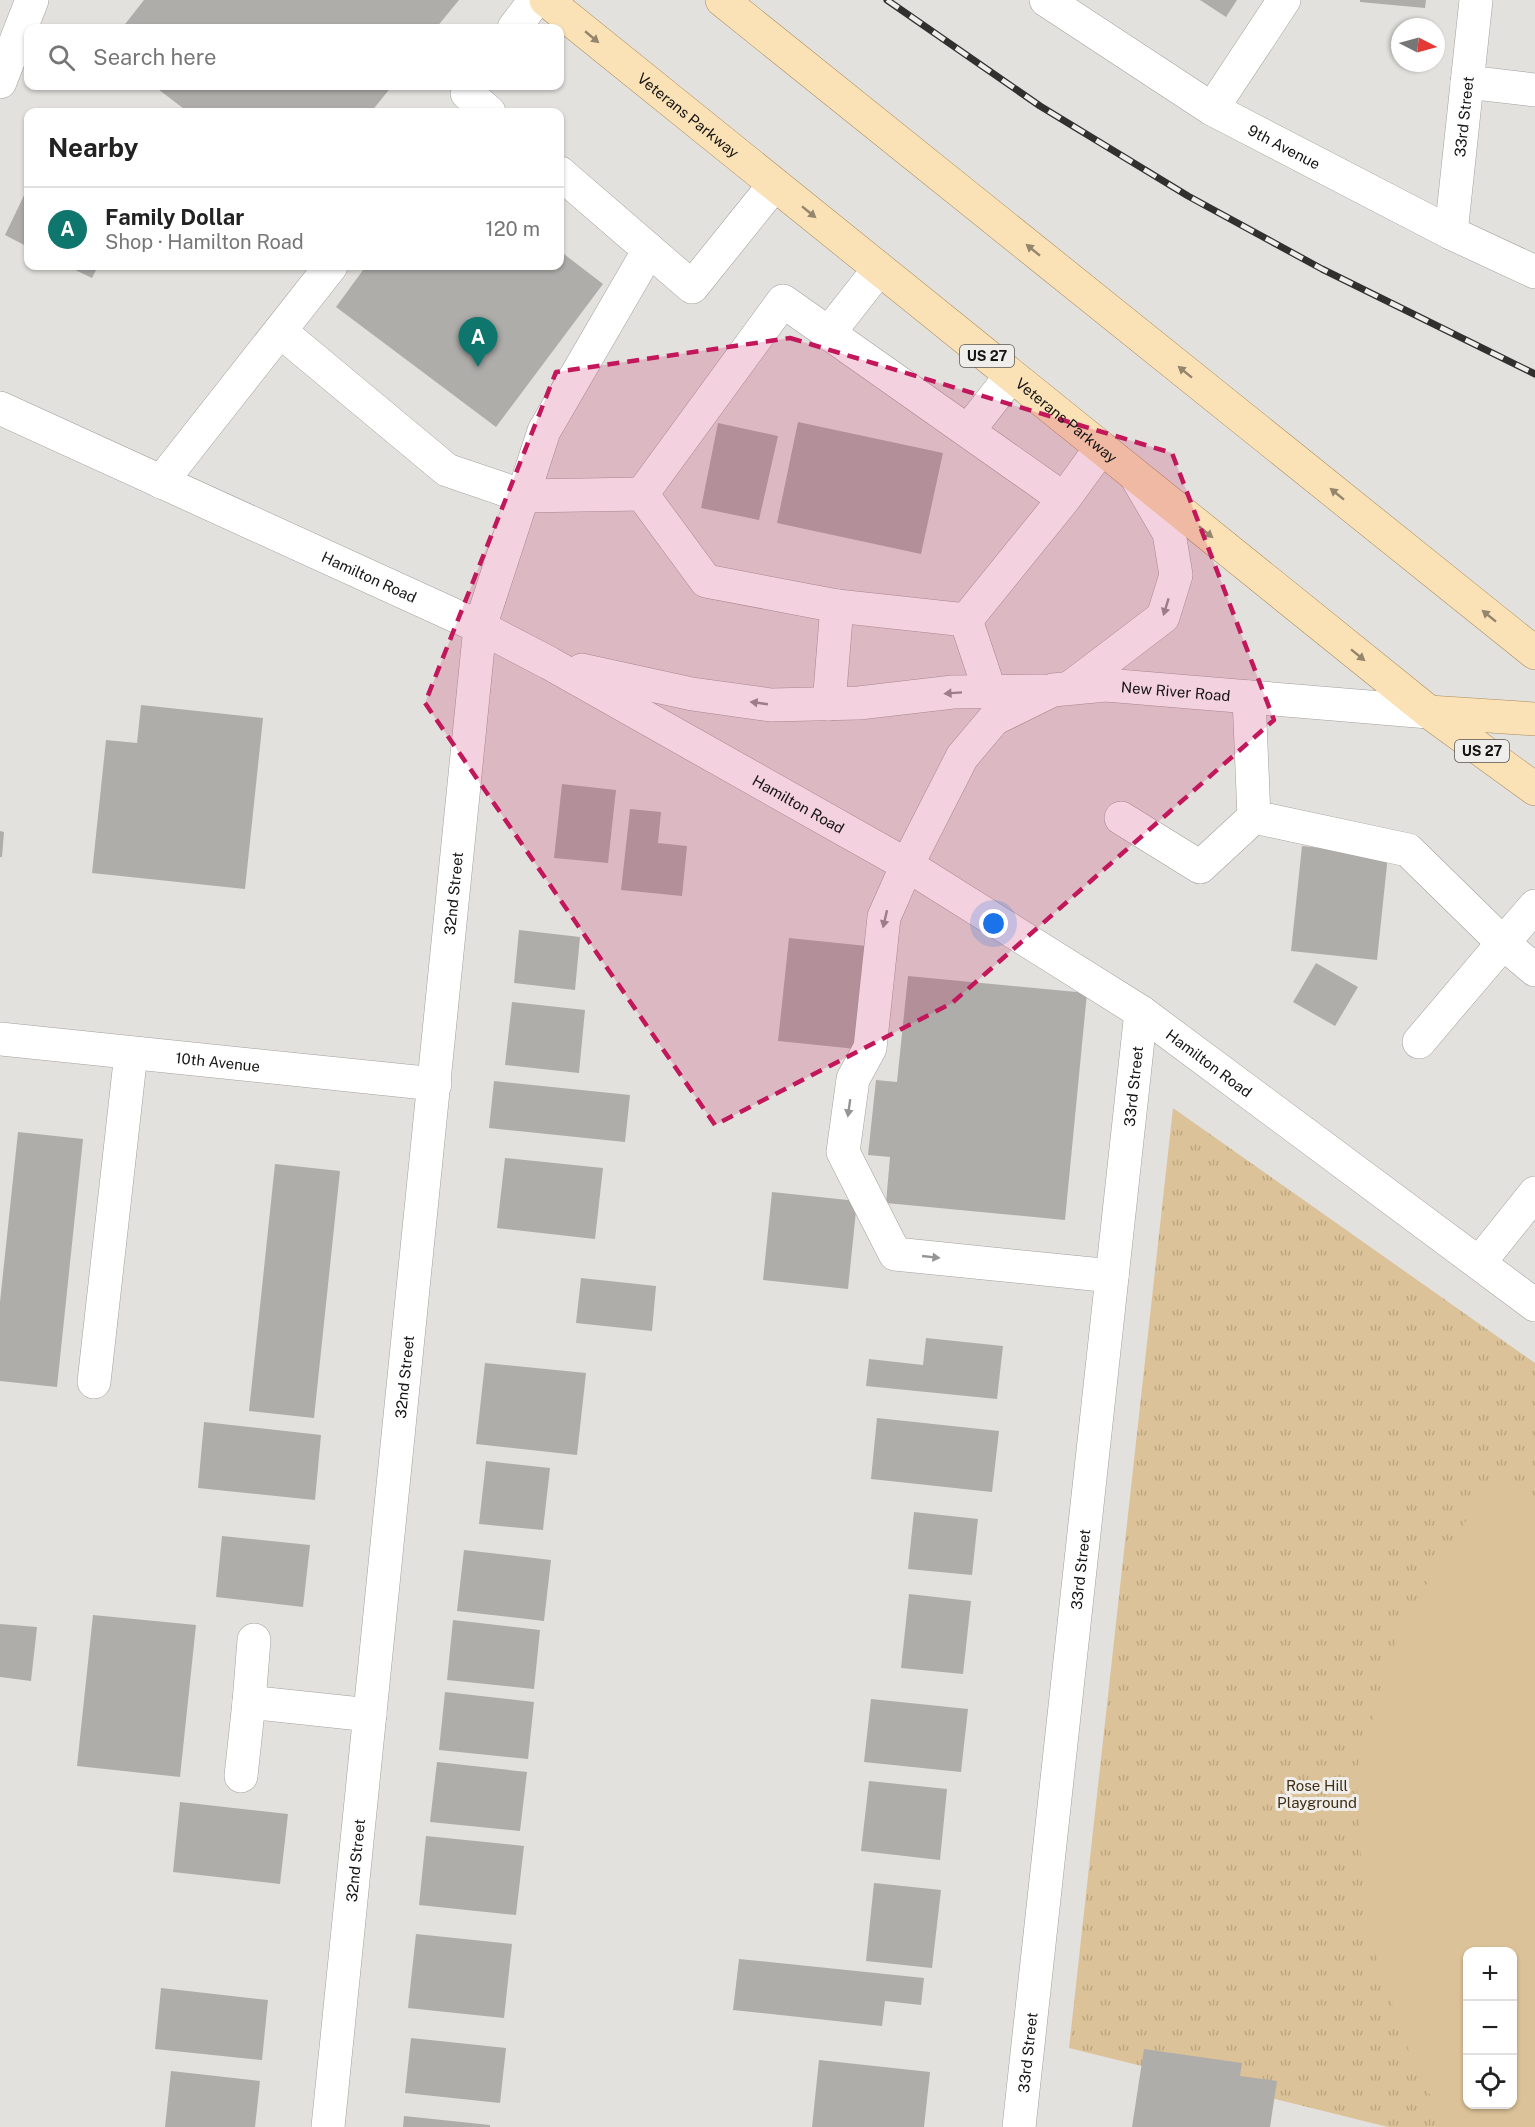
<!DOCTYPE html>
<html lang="en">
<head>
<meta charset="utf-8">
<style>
  :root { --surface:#fff; --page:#f2f2f2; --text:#222; --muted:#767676; --line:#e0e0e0; --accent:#0f766e }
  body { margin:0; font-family:"Public Sans",sans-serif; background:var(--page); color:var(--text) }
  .controls { position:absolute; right:18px; bottom:18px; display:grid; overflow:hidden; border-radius:12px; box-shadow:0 2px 4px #0004 }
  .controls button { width:54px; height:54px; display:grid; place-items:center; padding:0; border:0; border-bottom:2px solid var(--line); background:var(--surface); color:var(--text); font:30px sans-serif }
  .compass { position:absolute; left:1391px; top:18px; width:54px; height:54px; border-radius:50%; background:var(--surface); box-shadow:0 2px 4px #0004; rotate:96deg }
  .you { position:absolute; left:994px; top:924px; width:21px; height:21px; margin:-15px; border:4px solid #fff; border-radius:50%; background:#1a73e8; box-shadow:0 0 0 9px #1a73e833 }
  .badge { display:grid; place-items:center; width:39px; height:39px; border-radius:50%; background:var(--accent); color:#fff; font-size:20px; font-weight:700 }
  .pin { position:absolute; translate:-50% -50px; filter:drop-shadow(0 2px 3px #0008) }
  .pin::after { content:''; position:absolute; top:32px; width:21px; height:18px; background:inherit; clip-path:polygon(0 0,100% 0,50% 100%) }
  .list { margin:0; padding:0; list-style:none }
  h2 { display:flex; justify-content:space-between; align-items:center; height:78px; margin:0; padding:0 24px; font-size:26px }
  h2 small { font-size:20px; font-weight:400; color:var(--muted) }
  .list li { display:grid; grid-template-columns:39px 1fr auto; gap:18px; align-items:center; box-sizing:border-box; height:84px; padding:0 24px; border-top:2px solid var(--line) }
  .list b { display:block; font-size:22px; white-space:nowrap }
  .list p { margin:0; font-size:20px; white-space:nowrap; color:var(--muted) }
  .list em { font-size:20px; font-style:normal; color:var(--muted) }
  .icon { flex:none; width:33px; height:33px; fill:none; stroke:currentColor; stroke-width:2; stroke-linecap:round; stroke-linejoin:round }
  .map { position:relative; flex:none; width:1535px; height:2127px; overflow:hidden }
  .search { position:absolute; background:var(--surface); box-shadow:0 2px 4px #0004; left:24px; top:24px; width:540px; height:66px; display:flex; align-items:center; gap:15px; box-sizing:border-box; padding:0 21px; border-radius:12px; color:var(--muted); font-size:22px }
  .panel { position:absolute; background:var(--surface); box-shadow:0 2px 4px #0004; left:24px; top:108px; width:540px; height:162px; border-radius:12px }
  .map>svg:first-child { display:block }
  .park { fill:url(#park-tufts); fill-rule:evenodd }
  .pitch { fill:#dcc298; fill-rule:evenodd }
  .building { fill:#afadaa }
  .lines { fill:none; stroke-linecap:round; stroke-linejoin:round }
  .minor-casing { stroke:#a2a09d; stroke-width:34 }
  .major-casing { stroke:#a98c5d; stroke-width:34 }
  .minor { stroke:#fff; stroke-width:33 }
  .major { stroke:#fbe1b6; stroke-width:33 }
  .rail-casing { stroke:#31302f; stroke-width:7 }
  .rail { stroke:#f0eeeb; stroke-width:4.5; stroke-dasharray:14; stroke-linecap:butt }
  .oneway { fill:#94856d }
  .oneway2 { fill:#969595 }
  .marked { fill:#c2185b; fill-opacity:0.2; stroke:#c2185b; stroke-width:4.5; stroke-dasharray:12 8; stroke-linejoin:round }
  .labels { text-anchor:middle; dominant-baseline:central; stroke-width:6; stroke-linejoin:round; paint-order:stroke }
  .shield { fill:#f0eeeb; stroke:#575554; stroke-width:1.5 }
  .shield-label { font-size:14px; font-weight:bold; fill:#151413 }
  .street-label { font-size:15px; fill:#151413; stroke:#f0eeeb }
  .park-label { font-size:15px; fill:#3f2e12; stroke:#f0eeeb }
</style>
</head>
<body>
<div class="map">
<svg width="1535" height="2127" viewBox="0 0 1535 2127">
  <defs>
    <pattern id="park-tufts" width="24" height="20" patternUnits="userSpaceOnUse" patternTransform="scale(1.5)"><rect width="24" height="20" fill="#dcc298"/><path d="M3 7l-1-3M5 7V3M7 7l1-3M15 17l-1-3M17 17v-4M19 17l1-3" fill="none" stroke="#bca682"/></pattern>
  </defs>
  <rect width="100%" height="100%" fill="#e3e1dd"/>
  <path class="park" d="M1173 1108 1535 1363V2127H1388L1069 2048ZM1468 1952H1512V2104H1468Z"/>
  <path class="pitch" d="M1492 1479 1535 1512V2127H1452L1418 2077 1365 1925 1356 1771 1403 1622ZM1468 1952H1512V2104H1468Z"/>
  <path class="building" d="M144 0H459L436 28H122Z
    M1200 0H1237L1226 17Z
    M1360 0H1426L1425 8 1360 2Z
    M154 86H392L371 112H188Z
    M28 187V247L5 235Z
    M560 251 603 284 496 427 336 307 366 266H560Z
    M67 266H98L92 278Z
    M798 422 943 453 921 554 777 523Z
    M718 423 778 436 759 520 701 508Z
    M141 705 263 718 245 889 92 873 106 740 137 743Z
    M562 784 616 790 608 863 554 858Z
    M630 809 661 812 658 843 687 846 682 896 621 890Z
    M0 831 4 832 2 857H0Z
    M1302 846 1388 855 1377 960 1291 951Z
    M519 930 580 937 575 990 514 983Z
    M789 938 867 946 856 1049 778 1041Z
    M1316 963 1358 987 1335 1026 1293 1002Z
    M908 976 1087 993 1065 1220 886 1203 890 1157 868 1155 876 1080 897 1082Z
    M512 1002 585 1010 579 1073 505 1065Z
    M494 1081 630 1095 625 1142 489 1128Z
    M18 1132 83 1139 57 1387 0 1381V1302Z
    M505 1158 603 1168 595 1239 497 1228Z
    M275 1164 340 1171 314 1418 249 1411Z
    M772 1192 857 1201 848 1289 763 1280Z
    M581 1278 656 1286 652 1331 576 1323Z
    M926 1338 1003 1346 997 1399 866 1386 869 1359 923 1365Z
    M485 1363 586 1373 577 1455 476 1444Z
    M877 1418 999 1431 992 1492 871 1479Z
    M204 1422 321 1435 315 1500 198 1488Z
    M486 1461 550 1468 543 1530 479 1524Z
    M914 1512 978 1519 972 1575 908 1569Z
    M222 1536 310 1545 303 1607 216 1597Z
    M464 1550 551 1560 544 1621 457 1611Z
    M909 1594 971 1601 963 1674 901 1668Z
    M93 1615 196 1625 180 1777 77 1766Z
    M453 1620 540 1630 534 1689 447 1680Z
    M0 1624 37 1627 31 1681 0 1677Z
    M445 1692 534 1702 528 1759 439 1750Z
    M871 1699 968 1709 961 1772 864 1762Z
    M437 1762 527 1772 520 1831 430 1822Z
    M869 1781 947 1789 940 1860 861 1851Z
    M180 1802 288 1814 280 1884 173 1872Z
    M426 1836 524 1846 516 1915 419 1905Z
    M874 1883 941 1890 932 1968 866 1961Z
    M416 1934 512 1944 504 2018 408 2008Z
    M739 1959 924 1978 921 2005 885 2001 882 2026 733 2010Z
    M161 1988 268 2000 262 2060 155 2049Z
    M411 2038 506 2048 500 2103 405 2093Z
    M1144 2049 1242 2063 1240 2076 1277 2081 1270 2127H1132Z
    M819 2060 930 2072 924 2127H812Z
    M171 2071 260 2081 255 2127H165Z
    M404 2116 490 2125V2127H403Z"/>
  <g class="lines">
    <g class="minor-casing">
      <g id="minor">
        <path id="s1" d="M1046 0 1212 109 1451 233 1535 272"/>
        <path d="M514 28 535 0"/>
        <path d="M0 82 32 0"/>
        <path d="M1467 82 1535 90"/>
        <path d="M472 86 467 93 489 112"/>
        <path d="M1212 109 1284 0"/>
        <path d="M560 173 692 287 774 185"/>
        <path id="s2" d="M1451 233 1476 0"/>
        <path d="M280 331 447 470 523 496 642 494"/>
        <path d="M828 334 879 269"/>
        <path id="s3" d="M0 408 480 627 549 663 907 865 1141 1012 1535 1305"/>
        <path d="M968 431 1011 376"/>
        <path d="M161 482 331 266"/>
        <path d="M1064 499 783 301 642 494 706 581 837 606 966 620 1064 499 1101 448"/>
        <path d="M966 620 990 692"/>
        <path d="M582 670 692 694 771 705 859 703 953 692 1043 691"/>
        <path d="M1071 687 1163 617 1176 575 1169 533 1137 478"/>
        <path d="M1249 697 1254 817 1408 850 1503 943 1535 906"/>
        <path d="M829 704 837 606"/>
        <path d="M1121 818 1200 867 1254 817"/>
        <path id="s4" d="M0 1039 435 1084"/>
        <path d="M1419 1042 1503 943 1535 970"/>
        <path d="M1479 1263 1535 1193"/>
        <path id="s5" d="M1112 1276 895 1254 843 1152 853 1079 870 1048 884 917 907 865 962 757 994 719 1053 690 1106 685 1429 712"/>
        <path d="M94 1382 131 1053"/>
        <path d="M249 1702 254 1640"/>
        <path d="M241 1776 249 1702 370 1715"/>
        <path id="s6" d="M328 2127 480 627 544 431 649 250"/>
        <path id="s7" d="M1019 2127 1141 1012"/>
      </g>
    </g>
    <g class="major-casing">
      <g id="major">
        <path id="s8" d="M546 0 1429 712 1535 789"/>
        <path d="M722 0 1535 653"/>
        <path d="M1429 712 1535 719"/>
      </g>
    </g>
    <use href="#minor" class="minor"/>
    <use href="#major" class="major"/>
    <g class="rail-casing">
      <path id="rail" d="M887 0 1040 106 1188 196 1322 269 1535 374"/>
    </g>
    <use href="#rail" class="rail"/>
  </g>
  <defs><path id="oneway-solid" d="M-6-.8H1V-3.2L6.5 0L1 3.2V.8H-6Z" transform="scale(1.5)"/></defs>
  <g class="oneway">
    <use href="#oneway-solid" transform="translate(592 37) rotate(40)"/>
    <use href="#oneway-solid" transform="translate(809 212) rotate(39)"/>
    <use href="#oneway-solid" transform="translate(1033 250) rotate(-141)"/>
    <use href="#oneway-solid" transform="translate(1185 372) rotate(-141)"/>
    <use href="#oneway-solid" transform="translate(1337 494) rotate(-141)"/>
    <use href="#oneway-solid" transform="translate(1206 532) rotate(39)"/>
    <use href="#oneway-solid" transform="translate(1489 616) rotate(-141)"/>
    <use href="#oneway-solid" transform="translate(1358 655) rotate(39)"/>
  </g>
  <g class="oneway2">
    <use href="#oneway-solid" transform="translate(1166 607) rotate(107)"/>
    <use href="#oneway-solid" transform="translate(953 693) rotate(176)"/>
    <use href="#oneway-solid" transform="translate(759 703) rotate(-172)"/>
    <use href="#oneway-solid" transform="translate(885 919) rotate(103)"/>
    <use href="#oneway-solid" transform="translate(849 1108) rotate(98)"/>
    <use href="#oneway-solid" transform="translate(931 1257) rotate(6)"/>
  </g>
  <path class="marked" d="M790 338 1172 453 1274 720 952 1003 715 1125 425 703 556 372Z"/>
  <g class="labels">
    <g class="shield">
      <rect x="960" y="345" width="54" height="22" rx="4.5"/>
      <rect x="1455" y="740" width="54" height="22" rx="4.5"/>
    </g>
    <g class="shield-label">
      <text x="987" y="356">US 27</text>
      <text x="1482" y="751">US 27</text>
    </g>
    <g class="street-label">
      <text stroke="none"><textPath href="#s8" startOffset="183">Veterans Parkway</textPath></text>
      <text stroke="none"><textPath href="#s2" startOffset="117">33rd Street</textPath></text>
      <text stroke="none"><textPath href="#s1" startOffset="280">9th Avenue</textPath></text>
      <text stroke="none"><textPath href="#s8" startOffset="669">Veterans Parkway</textPath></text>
      <text stroke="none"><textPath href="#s3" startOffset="406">Hamilton Road</textPath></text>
      <text stroke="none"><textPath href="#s5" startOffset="990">New River Road</textPath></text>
      <text stroke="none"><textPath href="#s3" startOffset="892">Hamilton Road</textPath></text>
      <text stroke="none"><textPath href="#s6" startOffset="1240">32nd Street</textPath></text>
      <text stroke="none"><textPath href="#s4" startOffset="219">10th Avenue</textPath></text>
      <text stroke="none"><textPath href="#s3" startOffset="1378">Hamilton Road</textPath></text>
      <text stroke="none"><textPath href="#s7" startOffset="1047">33rd Street</textPath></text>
      <text stroke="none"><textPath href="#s6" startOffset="754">32nd Street</textPath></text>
      <text stroke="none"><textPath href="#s7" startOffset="561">33rd Street</textPath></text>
      <text stroke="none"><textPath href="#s6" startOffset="268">32nd Street</textPath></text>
      <text stroke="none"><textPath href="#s7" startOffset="75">33rd Street</textPath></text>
    </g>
    <g class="park-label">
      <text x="1317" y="1785">Rose Hill<tspan x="1317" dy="17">Playground</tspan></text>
    </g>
  </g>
</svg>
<div class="controls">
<button>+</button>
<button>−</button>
<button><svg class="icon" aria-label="locate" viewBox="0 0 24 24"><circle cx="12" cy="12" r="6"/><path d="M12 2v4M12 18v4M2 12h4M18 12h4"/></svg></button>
</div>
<svg class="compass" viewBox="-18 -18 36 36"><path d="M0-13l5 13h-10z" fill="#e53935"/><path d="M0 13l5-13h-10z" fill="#767676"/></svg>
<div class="you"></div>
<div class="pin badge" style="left:478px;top:367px">A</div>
<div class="search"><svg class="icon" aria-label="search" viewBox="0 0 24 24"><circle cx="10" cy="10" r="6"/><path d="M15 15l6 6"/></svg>Search here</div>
<section class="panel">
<h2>Nearby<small></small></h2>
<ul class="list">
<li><span class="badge">A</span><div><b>Family Dollar</b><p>Shop · Hamilton Road</p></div><em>120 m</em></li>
</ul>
</section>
</div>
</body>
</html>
